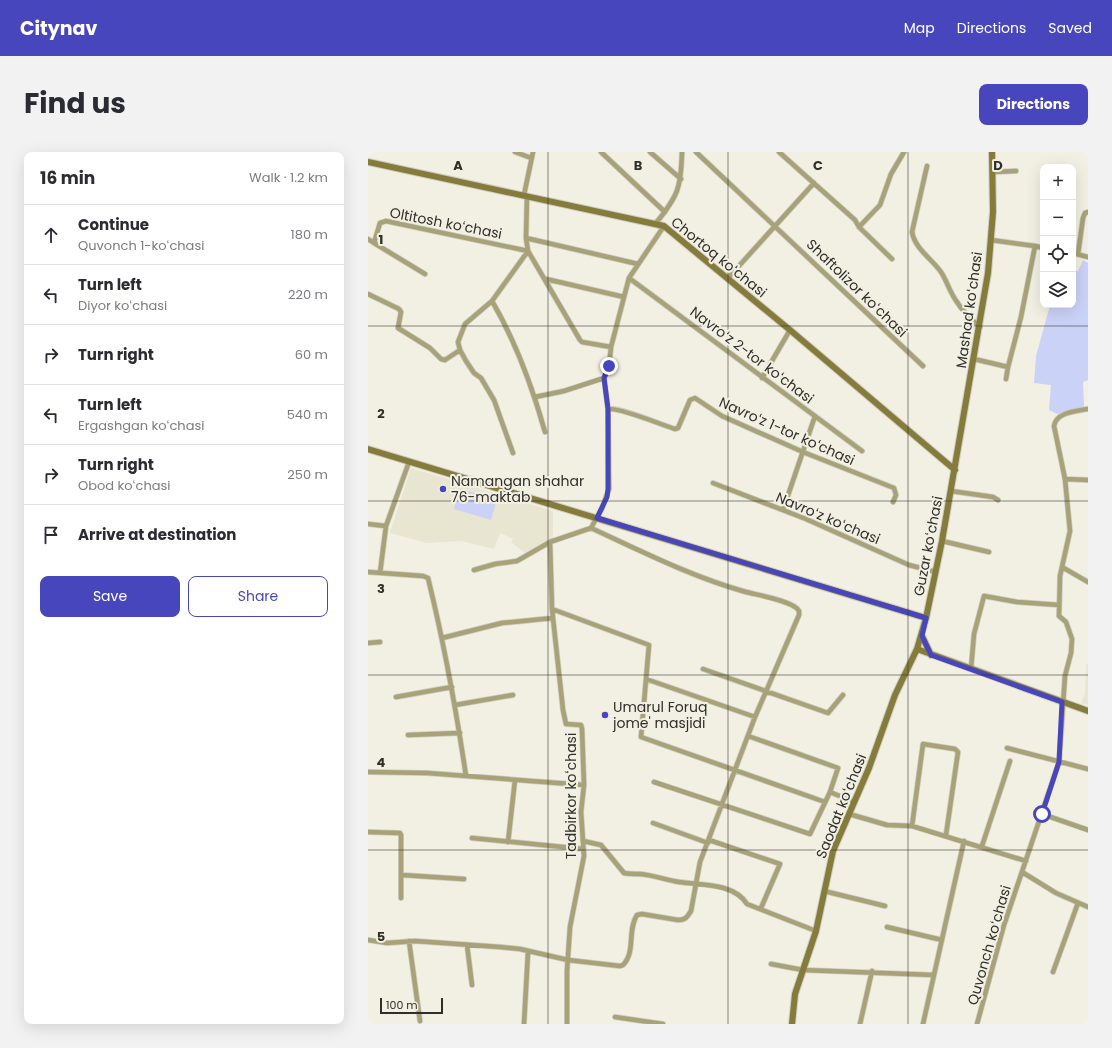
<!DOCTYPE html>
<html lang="en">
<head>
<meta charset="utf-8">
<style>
  :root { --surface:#fff; --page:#f2f2f3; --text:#2b2b33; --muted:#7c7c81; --line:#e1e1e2; --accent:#4846bc }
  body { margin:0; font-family:Poppins,sans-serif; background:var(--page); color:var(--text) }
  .controls { position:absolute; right:12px; top:12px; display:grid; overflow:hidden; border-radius:8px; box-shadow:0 4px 16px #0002 }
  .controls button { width:36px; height:36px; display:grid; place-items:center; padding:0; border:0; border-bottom:1px solid var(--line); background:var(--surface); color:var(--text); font:20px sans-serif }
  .scale { position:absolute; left:12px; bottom:10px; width:63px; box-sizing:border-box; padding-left:4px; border:2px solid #2f2e29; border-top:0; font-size:11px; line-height:14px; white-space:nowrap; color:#2f2e29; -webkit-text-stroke:3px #f2f0e3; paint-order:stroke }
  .stop { position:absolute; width:12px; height:12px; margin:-9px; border:3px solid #4846bc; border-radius:50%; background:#fff }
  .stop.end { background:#4846bc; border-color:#fff; box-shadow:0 1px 4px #0008 }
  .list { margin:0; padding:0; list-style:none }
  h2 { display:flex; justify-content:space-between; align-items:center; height:52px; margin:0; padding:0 16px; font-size:17px }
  h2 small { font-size:13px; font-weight:400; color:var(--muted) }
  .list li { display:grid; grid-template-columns:26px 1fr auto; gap:12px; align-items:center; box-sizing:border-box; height:60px; padding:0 16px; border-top:1px solid var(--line) }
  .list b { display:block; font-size:15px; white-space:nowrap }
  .list p { margin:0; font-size:13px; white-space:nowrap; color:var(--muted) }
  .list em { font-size:13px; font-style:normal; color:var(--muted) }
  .actions { display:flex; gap:8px; padding:12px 16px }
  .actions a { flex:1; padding:9px 0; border:1px solid var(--accent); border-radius:8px; text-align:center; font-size:14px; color:var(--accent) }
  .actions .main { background:var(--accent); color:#fff }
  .icon { flex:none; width:22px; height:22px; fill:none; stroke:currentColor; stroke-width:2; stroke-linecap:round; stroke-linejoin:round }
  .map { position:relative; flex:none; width:720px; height:872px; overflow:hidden; border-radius:8px }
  header { display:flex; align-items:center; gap:24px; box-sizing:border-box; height:56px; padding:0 20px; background:var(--accent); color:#fff }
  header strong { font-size:19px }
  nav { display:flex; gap:22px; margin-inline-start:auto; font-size:14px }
  .intro { display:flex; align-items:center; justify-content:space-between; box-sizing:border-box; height:96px; padding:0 24px }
  h1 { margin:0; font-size:28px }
  .button { padding:10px 18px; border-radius:8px; background:var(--accent); color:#fff; font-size:14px; font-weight:700 }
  main { display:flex; gap:24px; padding:0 24px }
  aside { flex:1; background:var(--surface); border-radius:8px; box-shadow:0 4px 16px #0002 }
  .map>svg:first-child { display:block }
  .built { fill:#e8e5d1 }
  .green { fill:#cbd2f7 }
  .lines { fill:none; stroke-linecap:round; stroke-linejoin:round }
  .street-casing { stroke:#cfcdc2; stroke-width:6 }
  .secondary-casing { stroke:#cfcdc2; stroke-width:8 }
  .street { stroke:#a8a278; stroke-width:4.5 }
  .secondary { stroke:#857c3b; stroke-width:6 }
  .route { stroke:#4846bc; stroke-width:5 }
  .grid { fill:none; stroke:#2f2e29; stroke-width:1; stroke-opacity:0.55 }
  .poi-dot { fill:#4846bc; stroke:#f2f0e3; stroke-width:1.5 }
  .labels { text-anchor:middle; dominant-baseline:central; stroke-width:4; stroke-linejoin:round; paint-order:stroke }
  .street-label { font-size:14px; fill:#2f2e29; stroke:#f2f0e3 }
  .poi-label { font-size:14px; fill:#2f2e29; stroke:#f2f0e3; text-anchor:start }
  .grid-label { font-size:13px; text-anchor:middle; font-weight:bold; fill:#2f2e29; stroke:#f2f0e3; stroke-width:4; stroke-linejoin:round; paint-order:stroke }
</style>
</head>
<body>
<header>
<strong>Citynav</strong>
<nav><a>Map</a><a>Directions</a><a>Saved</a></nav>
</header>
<div class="intro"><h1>Find us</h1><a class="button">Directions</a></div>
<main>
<aside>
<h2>16 min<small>Walk · 1.2 km</small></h2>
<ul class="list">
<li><svg class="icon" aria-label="ahead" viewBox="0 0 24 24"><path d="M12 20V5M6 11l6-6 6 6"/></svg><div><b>Continue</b><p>Quvonch 1-koʻchasi</p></div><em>180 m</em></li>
<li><svg class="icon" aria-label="left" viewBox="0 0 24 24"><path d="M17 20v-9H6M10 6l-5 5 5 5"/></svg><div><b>Turn left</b><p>Diyor koʻchasi</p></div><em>220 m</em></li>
<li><svg class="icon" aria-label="right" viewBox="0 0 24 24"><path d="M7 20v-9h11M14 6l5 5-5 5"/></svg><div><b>Turn right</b></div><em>60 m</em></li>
<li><svg class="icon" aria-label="left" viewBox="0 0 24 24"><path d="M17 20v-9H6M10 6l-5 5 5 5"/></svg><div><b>Turn left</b><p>Ergashgan koʻchasi</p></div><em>540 m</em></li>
<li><svg class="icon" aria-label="right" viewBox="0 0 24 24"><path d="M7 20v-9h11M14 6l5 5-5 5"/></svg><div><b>Turn right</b><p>Obod koʻchasi</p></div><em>250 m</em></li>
<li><svg class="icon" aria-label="arrive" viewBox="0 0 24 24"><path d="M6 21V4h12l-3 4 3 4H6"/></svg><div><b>Arrive at destination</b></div></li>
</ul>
<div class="actions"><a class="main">Save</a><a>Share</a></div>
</aside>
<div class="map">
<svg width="720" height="872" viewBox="0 0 720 872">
  <rect width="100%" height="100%" fill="#f2f0e3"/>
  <path class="built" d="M43 316 185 359V386L157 401 143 390 145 387 132 381 126 397 93 389 59 391 22 381Z
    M718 512H720V553L713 551 717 541Z"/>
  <path class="green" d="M715 108 720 111V228L715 230 716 255 689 262 681 258 683 233 666 231 668 204 682 153H705V118L710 119Z
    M92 337 129 347 123 368 86 357Z"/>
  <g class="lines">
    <g class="street-casing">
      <path id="street" d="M147 0 163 6
        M233 0 297 60
        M282 0 313 27
        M328 0 555 214
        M411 0 487 68 491 75 524 107
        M559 14 544 80C547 97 564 107 573 120 579 129 582 141 589 150 595 160 603 167 612 175
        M625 20 648 19
        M156 43 165 0
        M288 71C310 44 313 36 314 0
        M491 75 512 53 523 22 536 0
        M158 86 270 112
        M0 87 6 91 12 71 18 69 160 99 212 188 214 190 243 195
        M6 91 57 122
        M667 94 675 96
        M705 101 720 105
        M710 102 715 66 717 61 720 60
        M261 126 494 299
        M360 126 446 31
        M178 127 256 145
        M0 142 31 157 33 160 30 176 62 196 73 207 77 208 92 198
        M124 149C148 190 164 234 177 280
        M606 207 640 215 653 165 667 94 623 88
        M394 226 422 178
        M638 227 640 215
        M167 245 196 239 236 226
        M240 257C251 255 294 273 307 277L310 276 322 248 327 246 354 264 435 300 526 336 528 343 525 350
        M145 301 126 248 113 226 106 221 98 209 92 198 90 190 97 172 124 149 160 99 158 86 159 44
        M697 327 720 328
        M345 331 438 367 541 413 568 420
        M583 339 625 345 630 348
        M415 358 447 264
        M0 372 18 374
        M574 389 621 400
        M694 415 720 430
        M106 418 127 412 149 409 182 390
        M0 420 55 424 60 426C76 491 88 557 98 624
        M12 421 18 374 41 310
        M184 457 281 493 273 585 457 650
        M74 486 134 471 185 466
        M0 491 12 490
        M335 517 460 561 475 543
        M603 517 606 482 616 444 649 450 691 453
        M278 527 387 565
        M28 545 84 535
        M87 553 145 543
        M40 583 92 581
        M639 596 720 617
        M0 620 59 621 216 633
        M286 630 442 682 462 640 470 616 380 584
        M462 640 486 650
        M481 662 519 673 544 674 658 709
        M674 662 720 678
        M285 671 340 691
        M544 674 555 592 587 597 590 600 578 683
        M0 680 32 681 33 683V746
        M104 686 215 697
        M341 688 412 712 393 756
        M215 689 233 693 256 721C261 722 267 722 272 722 285 723 298 728 311 730 333 733 366 731 379 752L448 779
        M140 690 147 628
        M614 694 642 609
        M654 720 688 741 720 755
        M34 723 96 727
        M456 739 517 754
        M519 775 574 788
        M0 788 19 791 47 789 132 795 152 797 200 808 252 814 255 813C268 800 259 778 269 763L274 762 310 768C318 768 319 765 323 759L332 710 387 565 431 463V459C426 449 389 443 378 440 324 425 273 399 223 376
        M41 789 52 869
        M99 793 104 833
        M403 812 435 818 566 823
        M685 820 710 751
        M247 865 295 872
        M156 872 160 800
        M199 872V819L202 775 216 704 213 660 216 633 214 577 213 573 198 572 195 558 184 457 182 390 223 376 234 356 241 337 240 257 236 226 241 214 243 195 261 126 296 74
        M492 872 504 819
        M555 872 596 689
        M609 872 636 773 691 610 697 524 703 501 704 487 698 470 691 464 692 424 702 379 697 327 686 274C688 260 709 259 720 257"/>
    </g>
    <g class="secondary-casing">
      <path id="secondary" d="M0 10 296 74 422 178 587 318
        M0 297 558 466
        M554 484 563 503
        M549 497 720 559
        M424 872 427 842 448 779 465 699 501 616 527 543 549 497 558 466 574 389 620 121 625 60 624 0"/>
    </g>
    <use href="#street" class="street"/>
    <use href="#secondary" class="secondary"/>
  </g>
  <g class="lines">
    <path class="route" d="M241 214 236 226 240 257V337L239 345 229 366 558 466 554 484 563 503 694 550 691 610 674 662"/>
  </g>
  <path class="grid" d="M180 0V872M360 0V872M540 0V872M0 174H720M0 349H720M0 523H720M0 698H720"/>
  <g class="poi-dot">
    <circle cx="75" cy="337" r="4"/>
    <circle cx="237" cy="563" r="4"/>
  </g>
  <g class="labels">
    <g class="street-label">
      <text transform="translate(78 71) rotate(11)">Oltitosh koʻchasi</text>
      <text transform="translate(351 105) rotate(39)">Chortoq koʻchasi</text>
      <text transform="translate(489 136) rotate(44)">Shaftolizor koʻchasi</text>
      <text transform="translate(601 158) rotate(-82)">Mashad koʻchasi</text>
      <text transform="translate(384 203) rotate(37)">Navroʻz 2-tor koʻchasi</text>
      <text transform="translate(419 279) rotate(24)">Navroʻz 1-tor koʻchasi</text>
      <text transform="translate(460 366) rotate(23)">Navroʻz koʻchasi</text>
      <text transform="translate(560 394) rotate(-79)">Guzar koʻchasi</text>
      <text transform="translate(203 644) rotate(-90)">Tadbirkor koʻchasi</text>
      <text transform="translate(473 654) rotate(-68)">Saodat koʻchasi</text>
      <text transform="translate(621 793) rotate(-74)">Quvonch koʻchasi</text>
    </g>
    <g class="poi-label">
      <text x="83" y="329">Namangan shahar<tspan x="83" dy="16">76-maktab</tspan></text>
      <text x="245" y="555">Umarul Foruq<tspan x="245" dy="16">jome' masjidi</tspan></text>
    </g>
  </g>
  <g class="grid-label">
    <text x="90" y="18">A</text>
    <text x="270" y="18">B</text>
    <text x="450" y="18">C</text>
    <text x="630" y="18">D</text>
    <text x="13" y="92">1</text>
    <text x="13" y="266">2</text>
    <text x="13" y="441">3</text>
    <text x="13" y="615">4</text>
    <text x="13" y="789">5</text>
  </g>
</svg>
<div class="controls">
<button>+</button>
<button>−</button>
<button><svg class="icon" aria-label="locate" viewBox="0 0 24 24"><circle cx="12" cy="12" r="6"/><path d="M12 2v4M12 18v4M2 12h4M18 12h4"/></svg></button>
<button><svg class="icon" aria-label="layers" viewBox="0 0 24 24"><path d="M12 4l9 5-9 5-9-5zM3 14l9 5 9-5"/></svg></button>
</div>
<div class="scale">100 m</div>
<div class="stop" style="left:674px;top:662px"></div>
<div class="stop end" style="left:241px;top:214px"></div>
</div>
</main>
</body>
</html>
